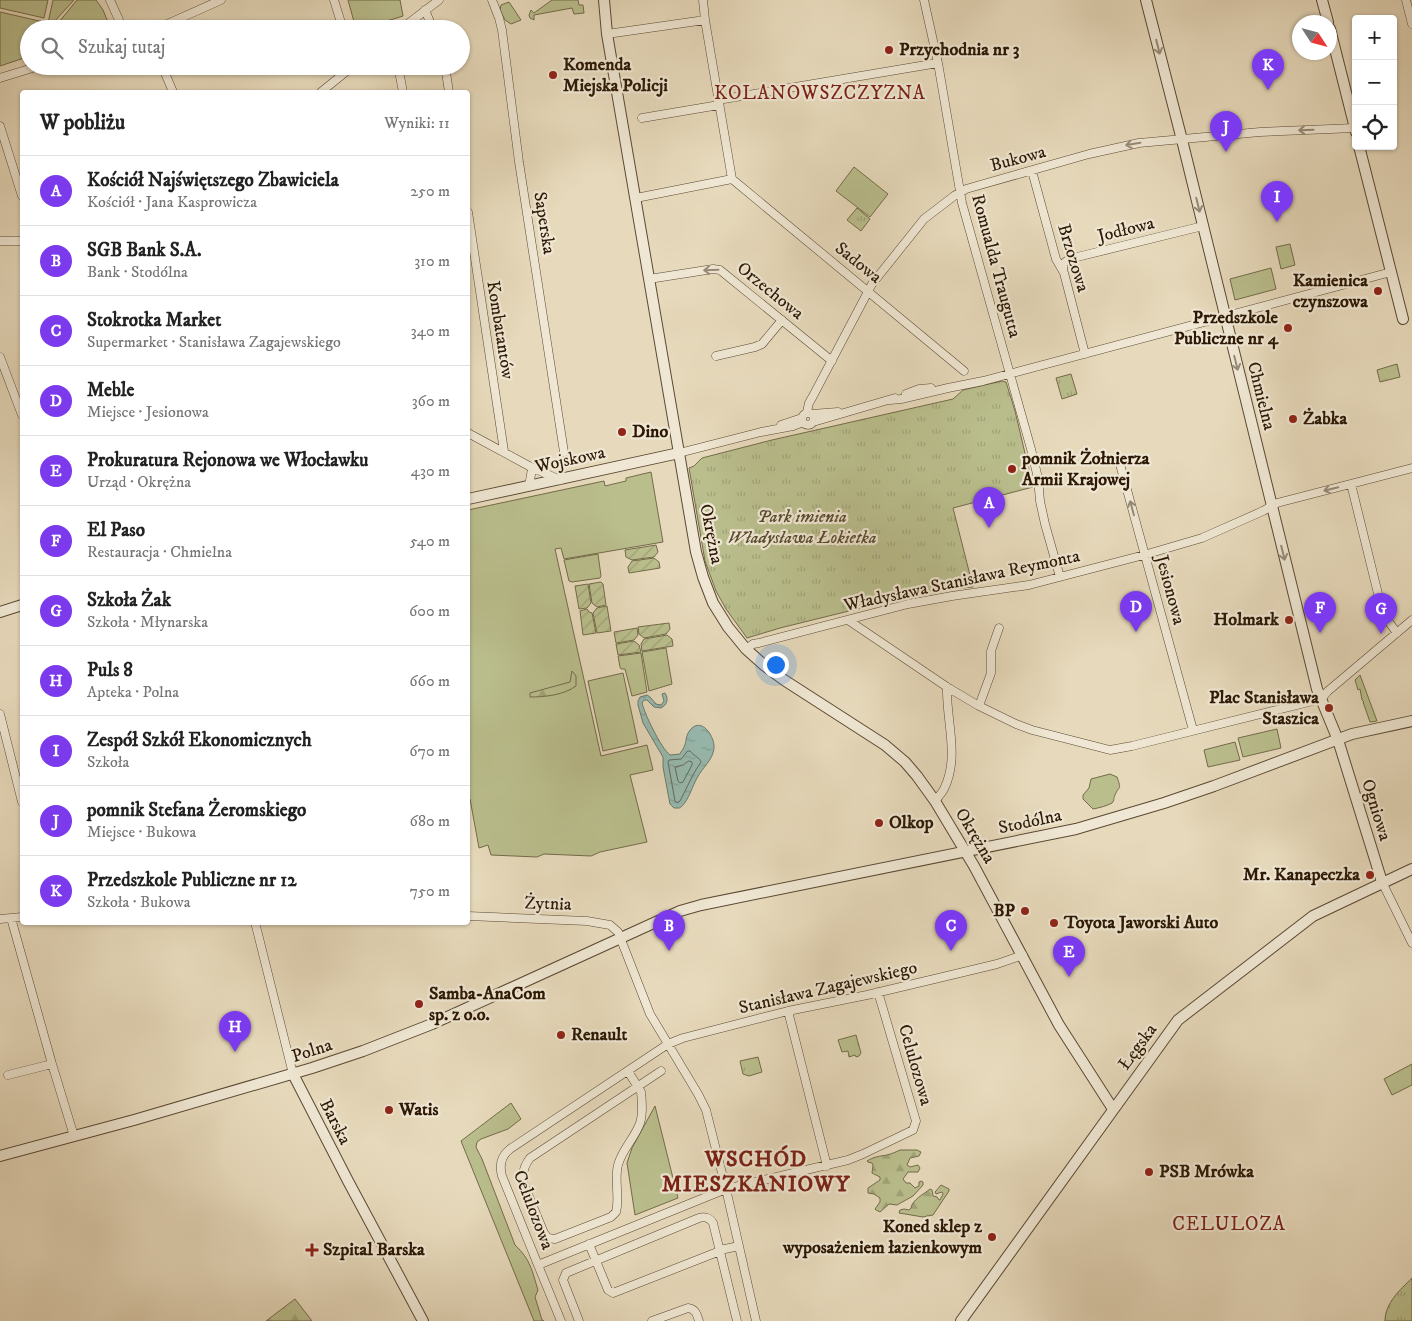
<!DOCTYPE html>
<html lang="pl">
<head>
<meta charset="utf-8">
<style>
  :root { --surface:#fff; --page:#f6f6f6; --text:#222; --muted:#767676; --line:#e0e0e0; --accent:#7c3aed }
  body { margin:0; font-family:"IM FELL DW Pica",serif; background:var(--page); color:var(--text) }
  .controls { position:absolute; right:15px; top:15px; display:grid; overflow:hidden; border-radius:5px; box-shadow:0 1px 4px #0004 }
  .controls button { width:45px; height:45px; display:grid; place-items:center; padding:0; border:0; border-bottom:1px solid var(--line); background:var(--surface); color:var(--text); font:25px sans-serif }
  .compass { position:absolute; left:1292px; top:15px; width:45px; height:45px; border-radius:50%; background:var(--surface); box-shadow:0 1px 4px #0004; rotate:126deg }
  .you { position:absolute; left:775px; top:664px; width:18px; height:18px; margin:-12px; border:4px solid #fff; border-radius:50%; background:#1a73e8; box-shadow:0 0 0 8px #1a73e833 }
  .badge { display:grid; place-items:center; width:32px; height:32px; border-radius:50%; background:var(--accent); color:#fff; font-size:16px; font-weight:700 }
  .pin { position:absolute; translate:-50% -41px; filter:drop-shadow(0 1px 2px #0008) }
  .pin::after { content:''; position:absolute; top:26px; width:18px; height:15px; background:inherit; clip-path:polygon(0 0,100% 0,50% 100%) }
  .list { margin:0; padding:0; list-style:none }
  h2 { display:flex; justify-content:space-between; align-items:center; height:65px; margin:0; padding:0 20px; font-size:21px }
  h2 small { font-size:16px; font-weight:400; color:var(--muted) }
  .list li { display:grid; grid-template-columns:32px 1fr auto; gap:15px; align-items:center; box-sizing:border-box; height:70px; padding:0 20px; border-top:1px solid var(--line) }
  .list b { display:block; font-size:19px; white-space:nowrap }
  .list p { margin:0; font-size:16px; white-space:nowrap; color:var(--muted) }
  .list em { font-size:16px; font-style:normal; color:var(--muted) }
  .icon { flex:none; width:28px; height:28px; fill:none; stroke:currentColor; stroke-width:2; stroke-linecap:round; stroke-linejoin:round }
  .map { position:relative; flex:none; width:1412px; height:1321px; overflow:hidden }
  .search { position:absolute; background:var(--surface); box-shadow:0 1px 4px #0004; left:20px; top:20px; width:450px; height:55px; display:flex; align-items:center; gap:12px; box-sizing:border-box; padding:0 18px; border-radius:28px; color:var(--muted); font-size:19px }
  .panel { position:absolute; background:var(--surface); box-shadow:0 1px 4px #0004; left:20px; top:90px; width:450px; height:835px; border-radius:5px }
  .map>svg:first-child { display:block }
  .grass { fill:#babe8d; stroke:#736b49 }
  .forest { fill:url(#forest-firs); stroke:#736b49 }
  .park { fill:url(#park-tufts); stroke:#736b49 }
  .garden { fill:url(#garden-furrows); stroke:#736b49 }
  .water { fill:url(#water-ripples); stroke:#6c7a6c }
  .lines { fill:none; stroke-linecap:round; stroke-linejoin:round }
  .shore { stroke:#626a5b; stroke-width:1 }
  .minor-casing { stroke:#5b4833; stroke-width:9 }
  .tertiary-casing { stroke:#5b4833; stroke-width:12 }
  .minor { stroke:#efe7d3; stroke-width:8 }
  .tertiary { stroke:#efe7d3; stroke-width:10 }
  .oneway { stroke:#978a76 }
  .poi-dot { fill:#8f2418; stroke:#efe7d3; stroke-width:2 }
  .labels { text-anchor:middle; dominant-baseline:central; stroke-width:4.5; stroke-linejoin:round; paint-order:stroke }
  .poi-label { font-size:18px; font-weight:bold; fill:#2c1805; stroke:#efe7d3; text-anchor:start }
  .street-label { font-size:18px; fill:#2c1805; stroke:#efe7d3 }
  .park-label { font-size:18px; font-style:italic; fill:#574a2e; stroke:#efe7d3 }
  .neighbourhood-label { font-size:19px; letter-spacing:1px; fill:#7a1f14; stroke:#efe7d3 }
  .district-label { font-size:22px; font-weight:bold; letter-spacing:1px; fill:#7a1f14; stroke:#efe7d3 }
</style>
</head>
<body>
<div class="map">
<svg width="1412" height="1321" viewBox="0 0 1412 1321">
  <defs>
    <pattern id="forest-firs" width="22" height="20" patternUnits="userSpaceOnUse" patternTransform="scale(1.25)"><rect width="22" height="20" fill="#babe8d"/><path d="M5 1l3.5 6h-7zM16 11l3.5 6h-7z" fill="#a0a378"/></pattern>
    <pattern id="park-tufts" width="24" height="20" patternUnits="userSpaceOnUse" patternTransform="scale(1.25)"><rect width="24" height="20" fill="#babe8d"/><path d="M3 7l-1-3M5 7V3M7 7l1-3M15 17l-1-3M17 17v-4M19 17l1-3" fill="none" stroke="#a0a378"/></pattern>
    <pattern id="garden-furrows" width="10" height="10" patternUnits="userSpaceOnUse" patternTransform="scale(1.25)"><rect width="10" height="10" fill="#babe8d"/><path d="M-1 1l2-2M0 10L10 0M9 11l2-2" fill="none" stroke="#a0a378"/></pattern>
    <pattern id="water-ripples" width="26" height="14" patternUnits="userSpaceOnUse" patternTransform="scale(1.25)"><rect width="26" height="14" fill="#97bbb1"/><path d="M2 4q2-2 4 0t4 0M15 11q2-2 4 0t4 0" fill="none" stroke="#82a097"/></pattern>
  </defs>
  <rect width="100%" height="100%" fill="#e7dabc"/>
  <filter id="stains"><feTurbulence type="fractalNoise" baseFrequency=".004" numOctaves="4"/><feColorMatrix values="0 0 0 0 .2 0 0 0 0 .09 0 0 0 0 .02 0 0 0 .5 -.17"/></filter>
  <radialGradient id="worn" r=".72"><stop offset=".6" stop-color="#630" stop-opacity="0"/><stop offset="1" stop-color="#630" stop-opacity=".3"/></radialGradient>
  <path class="grass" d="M0 0H48L44 18 0 8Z
    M53 0H74L53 23 48 25 52 26 50 29H29V54L21 59 0 66V12L48 23Z
    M77 0H96L103 10 110 27 109 29H56L59 22Z
    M348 0H400L403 16 361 29H356Z
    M552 0H578L579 5H583L584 13 574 14 572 8 534 15V20L530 18 529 15 531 10 534 13Z
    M509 2 521 20 511 24 505 20 500 10 501 5Z
    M854 167 888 194 870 217 836 191Z
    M1290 244 1295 265 1281 269 1276 247Z
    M1271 268 1276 289 1235 300 1230 279Z
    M651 472 663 542 564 559 561 548 555 549 601 756 647 745 653 770 630 775 647 842 600 852 591 856 544 854 537 857 491 855 488 845 479 848 470 799H468V510L604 481 605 486 626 481V478Z
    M598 554 601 576 600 578 572 582 569 581 564 560Z
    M666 648 672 684 649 691 642 652Z
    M641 653 647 692 632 696 625 669H621L620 667 618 656Z
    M623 673 638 743 603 751 588 681Z
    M1360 675 1377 721 1371 722H1370L1363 702H1364L1362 700 1360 689 1358 690 1355 680Z
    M1277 729 1281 748 1243 757 1238 738Z
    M1235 742 1240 760 1208 767 1204 750Z
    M1110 774 1117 777C1122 791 1119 785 1115 795 1113 799 1115 800 1112 803 1107 806 1098 808 1093 809L1083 799V795L1089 788 1091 779Z
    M1412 1064V1085L1392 1095 1384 1079Z
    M511 1103 521 1119 508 1129 481 1139 477 1142 476 1147 482 1159 515 1245C531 1260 532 1271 538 1290L535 1297 542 1320 544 1321H534L461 1141Z
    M655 1106 678 1198 635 1215 627 1163 632 1148Z"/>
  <path class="forest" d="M572 671 576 676V686C564 695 545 697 530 697V693L570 682Z
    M900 1150H917L921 1152 919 1156 910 1158 907 1165 910 1167 918 1165 920 1168 918 1172H908L903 1179 906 1183H910L915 1188 919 1186V1182L921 1181 923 1182V1185L913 1196 897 1205 889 1204 880 1212 876 1210 875 1209 880 1202V1198L874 1194 868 1193V1188L880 1180V1177L872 1173 873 1165 872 1163 868 1162 867 1161C873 1157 880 1156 887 1155 891 1154 896 1152 900 1150Z
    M941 1185 949 1189V1191L933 1215 923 1217 899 1213 900 1210 904 1209 909 1210 911 1208C912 1200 924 1194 930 1189L932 1190 933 1196 937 1197 939 1200H940L943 1194 942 1192 936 1194 935 1192Z
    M295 1299 312 1321H266Z"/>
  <path class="park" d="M857 208 870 219 861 231 847 220Z
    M1397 364 1400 377 1380 382 1377 370Z
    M1071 374 1077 394 1062 399 1056 378Z
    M1002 381 1006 382 1015 411 1033 487 953 508 973 587 930 591 780 628 747 638 726 609 716 591 705 561 689 468 694 466 702 458 772 440 953 399 963 390Z
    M856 1035 861 1053 859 1056 856 1057 855 1055 849 1057 848 1051 842 1052 838 1040Z
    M758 1057 762 1072 749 1076 743 1074 740 1061Z
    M1412 1278V1321H1385C1385 1303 1400 1290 1412 1278Z"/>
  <path class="garden" d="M656 545 658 552 654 557 632 560 626 557 625 550Z
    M654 558 659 562 660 568 629 573 628 567 632 561Z
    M601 582 603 584 606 605 597 607 592 603 589 584Z
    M588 584 591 603 587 608 579 609 575 586Z
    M607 606 611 631 597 633 593 613 597 608Z
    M587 609 589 612 592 613 596 633 583 635 580 611Z
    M669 623 670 629 666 634 644 638 639 634 638 627Z
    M637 628 638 635 634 640 616 643 614 632Z
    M667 635 672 639 673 646 642 651 641 644 644 639Z
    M634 641 639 645 641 652 618 655 616 644Z"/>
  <path class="water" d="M665 693C669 699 667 705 661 708L654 707 647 700H644L642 703C645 715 661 748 670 755L680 754C681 751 683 750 684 747 687 741 685 735 691 729 702 717 715 737 714 748 713 760 702 768 697 778 693 785 688 801 682 806 681 807 680 808 679 808H674L670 804 663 767V757L643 723 638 705V701L640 697 647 695 650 697 656 704 661 705 664 701 662 694Z"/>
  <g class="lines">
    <path class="shore" d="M688 751H690C693 755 700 758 701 762L694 773 680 801 677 803 675 801 668 762 669 760 681 759Z
      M689 761 692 762V765L683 782 680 783 678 781 675 767 683 765Z"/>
    <g class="minor-casing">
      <path id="minor" d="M110 0 123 29
        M334 0 343 29
        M492 0 499 18 502 30 519 162 564 452
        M703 0 705 20 732 179
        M924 0 938 63 962 203 1031 449 1038 478 1040 501 1045 524 1060 577
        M1406 0 1412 24
        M425 10 433 29
        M156 29 221 0
        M401 29 439 0
        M607 34 705 20
        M162 66 173 92
        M398 66 403 92
        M445 66 449 92
        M0 78 39 66
        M321 92 353 66
        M718 100 938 63
        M642 118 719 105
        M0 126 22 196
        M1032 171 1056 259 1064 273 1085 354
        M732 179 964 371
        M636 198 732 179
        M468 212 504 451
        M0 241H22
        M1063 270 1064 263 1069 259 1203 226
        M649 279 713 269 720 270 832 361
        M716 356 755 347 762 344 782 320
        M0 357 22 415
        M906 394 919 389 931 388
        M890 400 901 399 948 388 983 381 1391 272
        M807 412 809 403 813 396 872 284 924 219 954 196 966 189 1089 154 1139 143 1260 132 1355 128
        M802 419a6 6 0 1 1 12 0a6 6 0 1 1-12 0Z
        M812 414 838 412
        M813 422 895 398
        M781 425 802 418
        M468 433 529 466 532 469 529 486
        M679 453 761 432 793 426 803 422
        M1118 457 1193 730
        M529 466 560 480
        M1351 484 1383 614 1397 633
        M848 620 947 687 979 706 1016 724 1032 730 1110 750 1132 746 1321 699 1328 691 1412 620
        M746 649 753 644 759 643 908 604 952 596 1029 585 1144 555 1202 538 1263 511 1277 503 1412 468
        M979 706 991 673V651L999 628
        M0 714 22 802
        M935 801C938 797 942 793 944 789 960 757 946 721 947 687
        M1382 882 1412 943
        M468 916 587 921 610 925 618 932 650 1014 698 1094 706 1110 726 1189 756 1321
        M11 918 52 1064 74 1136
        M0 919 22 917
        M255 922 293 1074
        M788 1011 827 1166
        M628 1071C632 1078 637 1085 641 1092 642 1101 643 1114 640 1123 635 1138 622 1149 618 1165 614 1180 620 1197 616 1212L611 1217 555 1239 548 1238 544 1233 522 1180C522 1172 526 1163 530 1158L661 1071
        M8 1075 52 1064
        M589 1244 608 1290 613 1293 720 1251
        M720 1250 739 1246
        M538 1265 502 1176C499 1165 501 1156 510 1149L668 1044 683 1038 788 1011 867 995 947 976 997 964 1023 955
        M561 1321 538 1265 726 1189 848 1160 863 1154 913 1130 916 1121 878 992
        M579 1321 563 1280 566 1273 699 1218C705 1216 710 1218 713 1223L737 1321
        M652 1321 688 1308C696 1309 697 1315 699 1321"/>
    </g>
    <g class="tertiary-casing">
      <path id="tertiary" d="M604 0 607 34 696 552 703 577 713 603 728 627 746 649 765 666 784 680 885 745 905 762 917 776 935 801 974 866 1059 1025 1113 1109
        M1146 0 1182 140 1317 689 1338 740 1382 882
        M1322 0 1328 22
        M1330 29 1356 132
        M1359 146 1403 319
        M468 499 679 453
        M0 612 22 605
        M293 1074 348 1181 423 1321
        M0 1156 134 1120 312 1068 363 1051 432 1024 680 911 701 905 1076 829 1164 803 1214 786 1352 734 1412 721
        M961 1321 1178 1020 1313 916 1412 869"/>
    </g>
    <use href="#minor" class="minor"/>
    <use href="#tertiary" class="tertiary"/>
  </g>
  <defs><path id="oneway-shaft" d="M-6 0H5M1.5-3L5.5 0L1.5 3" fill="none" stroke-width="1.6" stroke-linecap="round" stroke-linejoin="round" transform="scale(1.25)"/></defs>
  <g class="oneway">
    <use href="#oneway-shaft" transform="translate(1158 47) rotate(76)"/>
    <use href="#oneway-shaft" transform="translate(1306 130) rotate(178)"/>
    <use href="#oneway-shaft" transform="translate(1133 144) rotate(170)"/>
    <use href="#oneway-shaft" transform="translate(1198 205) rotate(76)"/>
    <use href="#oneway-shaft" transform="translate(711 270) rotate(178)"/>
    <use href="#oneway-shaft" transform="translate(1236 363) rotate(76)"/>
    <use href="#oneway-shaft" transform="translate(1331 489) rotate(166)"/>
    <use href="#oneway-shaft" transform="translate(1132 508) rotate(-105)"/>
    <use href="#oneway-shaft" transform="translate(1283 553) rotate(76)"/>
  </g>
  <g class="poi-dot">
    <circle cx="889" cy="50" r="5"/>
    <circle cx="553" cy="75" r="5"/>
    <circle cx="1378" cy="291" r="5"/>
    <circle cx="1288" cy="328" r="5"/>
    <circle cx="1293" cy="419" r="5"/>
    <circle cx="622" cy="432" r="5"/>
    <circle cx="1012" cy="469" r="5"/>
    <circle cx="1289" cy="620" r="5"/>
    <circle cx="1329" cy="708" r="5"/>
    <circle cx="879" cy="823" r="5"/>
    <circle cx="1370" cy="875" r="5"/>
    <circle cx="1025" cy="911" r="5"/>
    <circle cx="1054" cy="923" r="5"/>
    <circle cx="419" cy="1004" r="5"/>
    <circle cx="561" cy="1035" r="5"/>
    <circle cx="389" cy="1110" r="5"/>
    <circle cx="1149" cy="1172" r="5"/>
    <circle cx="992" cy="1237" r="5"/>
    <path d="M309.5 1242.5h5v5h5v5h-5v5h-5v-5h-5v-5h5z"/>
  </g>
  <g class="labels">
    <g class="poi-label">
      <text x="899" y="50">Przychodnia nr 3</text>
      <text x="563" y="65">Komenda<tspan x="563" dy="21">Miejska Policji</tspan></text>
      <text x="1368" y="281" text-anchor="end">Kamienica<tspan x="1368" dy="21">czynszowa</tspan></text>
      <text x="1278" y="318" text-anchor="end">Przedszkole<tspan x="1278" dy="21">Publiczne nr 4</tspan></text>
      <text x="1303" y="419">Żabka</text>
      <text x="632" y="432">Dino</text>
      <text x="1022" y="459">pomnik Żołnierza<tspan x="1022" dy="21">Armii Krajowej</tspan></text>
      <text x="1279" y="620" text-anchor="end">Holmark</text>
      <text x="1319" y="698" text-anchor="end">Plac Stanisława<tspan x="1319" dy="21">Staszica</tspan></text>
      <text x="889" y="823">Olkop</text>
      <text x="1360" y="875" text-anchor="end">Mr. Kanapeczka</text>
      <text x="1015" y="911" text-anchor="end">BP</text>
      <text x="1064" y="923">Toyota Jaworski Auto</text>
      <text x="429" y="994">Samba-AnaCom<tspan x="429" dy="21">sp. z o.o.</tspan></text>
      <text x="571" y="1035">Renault</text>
      <text x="399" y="1110">Watis</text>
      <text x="1159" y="1172">PSB Mrówka</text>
      <text x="982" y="1227" text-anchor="end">Koned sklep z<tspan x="982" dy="21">wyposażeniem łazienkowym</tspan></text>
      <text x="323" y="1250">Szpital Barska</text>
    </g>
    <g class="street-label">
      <text transform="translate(1018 159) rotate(-15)">Bukowa</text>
      <text transform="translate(544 223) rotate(81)">Saperska</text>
      <text transform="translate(1126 230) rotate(-14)">Jodłowa</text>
      <text transform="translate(1073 258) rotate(73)">Brzozowa</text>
      <text transform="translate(858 263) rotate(39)">Sadowa</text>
      <text transform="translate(996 266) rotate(75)">Romualda Traugutta</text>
      <text transform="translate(770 291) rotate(39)">Orzechowa</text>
      <text transform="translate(500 330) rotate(81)">Kombatantów</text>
      <text transform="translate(1261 396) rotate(76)">Chmielna</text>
      <text transform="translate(570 460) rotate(-12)">Wojskowa</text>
      <text transform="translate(711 534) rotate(79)">Okrężna</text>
      <text transform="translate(962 581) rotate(-12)">Władysława Stanisława Reymonta</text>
      <text transform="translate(1170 590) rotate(75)">Jesionowa</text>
      <text transform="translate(1376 810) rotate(73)">Ogniowa</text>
      <text transform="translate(1030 822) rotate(-12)">Stodólna</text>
      <text transform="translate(975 836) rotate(59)">Okrężna</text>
      <text transform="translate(548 904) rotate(2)">Żytnia</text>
      <text transform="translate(828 988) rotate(-13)">Stanisława Zagajewskiego</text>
      <text transform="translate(1138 1047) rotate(-54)">Łęgska</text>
      <text transform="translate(312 1051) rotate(-18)">Polna</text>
      <text transform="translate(915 1065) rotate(74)">Celulozowa</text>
      <text transform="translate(335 1122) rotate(63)">Barska</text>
      <text transform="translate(533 1210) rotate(69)">Celulozowa</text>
    </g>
    <g class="park-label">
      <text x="802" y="517">Park imienia<tspan x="802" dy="21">Władysława Łokietka</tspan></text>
    </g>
    <g class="neighbourhood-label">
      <text x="820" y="93">KOLANOWSZCZYZNA</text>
      <text x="1229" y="1224">CELULOZA</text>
    </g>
    <g class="district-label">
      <text x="756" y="1159">WSCHÓD<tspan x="756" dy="25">MIESZKANIOWY</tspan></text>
    </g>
  </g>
  <rect width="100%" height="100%" filter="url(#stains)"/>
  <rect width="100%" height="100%" fill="url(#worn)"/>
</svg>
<div class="controls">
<button>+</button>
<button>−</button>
<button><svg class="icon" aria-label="locate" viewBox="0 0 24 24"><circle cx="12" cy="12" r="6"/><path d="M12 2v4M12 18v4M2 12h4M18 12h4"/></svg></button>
</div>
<svg class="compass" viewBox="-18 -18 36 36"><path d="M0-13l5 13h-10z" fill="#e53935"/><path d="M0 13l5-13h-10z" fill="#767676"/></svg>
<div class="you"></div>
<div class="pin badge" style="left:989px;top:528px">A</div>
<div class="pin badge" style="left:669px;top:951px">B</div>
<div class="pin badge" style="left:951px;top:951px">C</div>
<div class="pin badge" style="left:1136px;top:632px">D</div>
<div class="pin badge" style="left:1069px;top:977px">E</div>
<div class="pin badge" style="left:1320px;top:633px">F</div>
<div class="pin badge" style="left:1381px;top:634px">G</div>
<div class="pin badge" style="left:235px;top:1052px">H</div>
<div class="pin badge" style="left:1277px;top:222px">I</div>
<div class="pin badge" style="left:1226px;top:152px">J</div>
<div class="pin badge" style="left:1268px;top:90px">K</div>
<div class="search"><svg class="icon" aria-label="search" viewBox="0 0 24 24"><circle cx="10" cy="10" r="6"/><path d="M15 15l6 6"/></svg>Szukaj tutaj</div>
<section class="panel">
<h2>W pobliżu<small>Wyniki: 11</small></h2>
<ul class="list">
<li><span class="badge">A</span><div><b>Kościół Najświętszego Zbawiciela</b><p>Kościół · Jana Kasprowicza</p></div><em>250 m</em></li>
<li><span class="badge">B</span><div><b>SGB Bank S.A.</b><p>Bank · Stodólna</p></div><em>310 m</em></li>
<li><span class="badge">C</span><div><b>Stokrotka Market</b><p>Supermarket · Stanisława Zagajewskiego</p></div><em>340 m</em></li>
<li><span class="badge">D</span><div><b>Meble</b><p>Miejsce · Jesionowa</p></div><em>360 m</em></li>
<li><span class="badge">E</span><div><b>Prokuratura Rejonowa we Włocławku</b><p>Urząd · Okrężna</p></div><em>430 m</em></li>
<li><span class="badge">F</span><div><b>El Paso</b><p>Restauracja · Chmielna</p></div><em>540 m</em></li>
<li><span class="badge">G</span><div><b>Szkoła Żak</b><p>Szkoła · Młynarska</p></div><em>600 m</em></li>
<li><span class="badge">H</span><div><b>Puls 8</b><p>Apteka · Polna</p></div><em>660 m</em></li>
<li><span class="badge">I</span><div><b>Zespół Szkół Ekonomicznych</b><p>Szkoła</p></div><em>670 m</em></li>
<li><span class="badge">J</span><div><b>pomnik Stefana Żeromskiego</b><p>Miejsce · Bukowa</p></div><em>680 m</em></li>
<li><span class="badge">K</span><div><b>Przedszkole Publiczne nr 12</b><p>Szkoła · Bukowa</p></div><em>750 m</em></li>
</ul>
</section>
</div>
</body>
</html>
